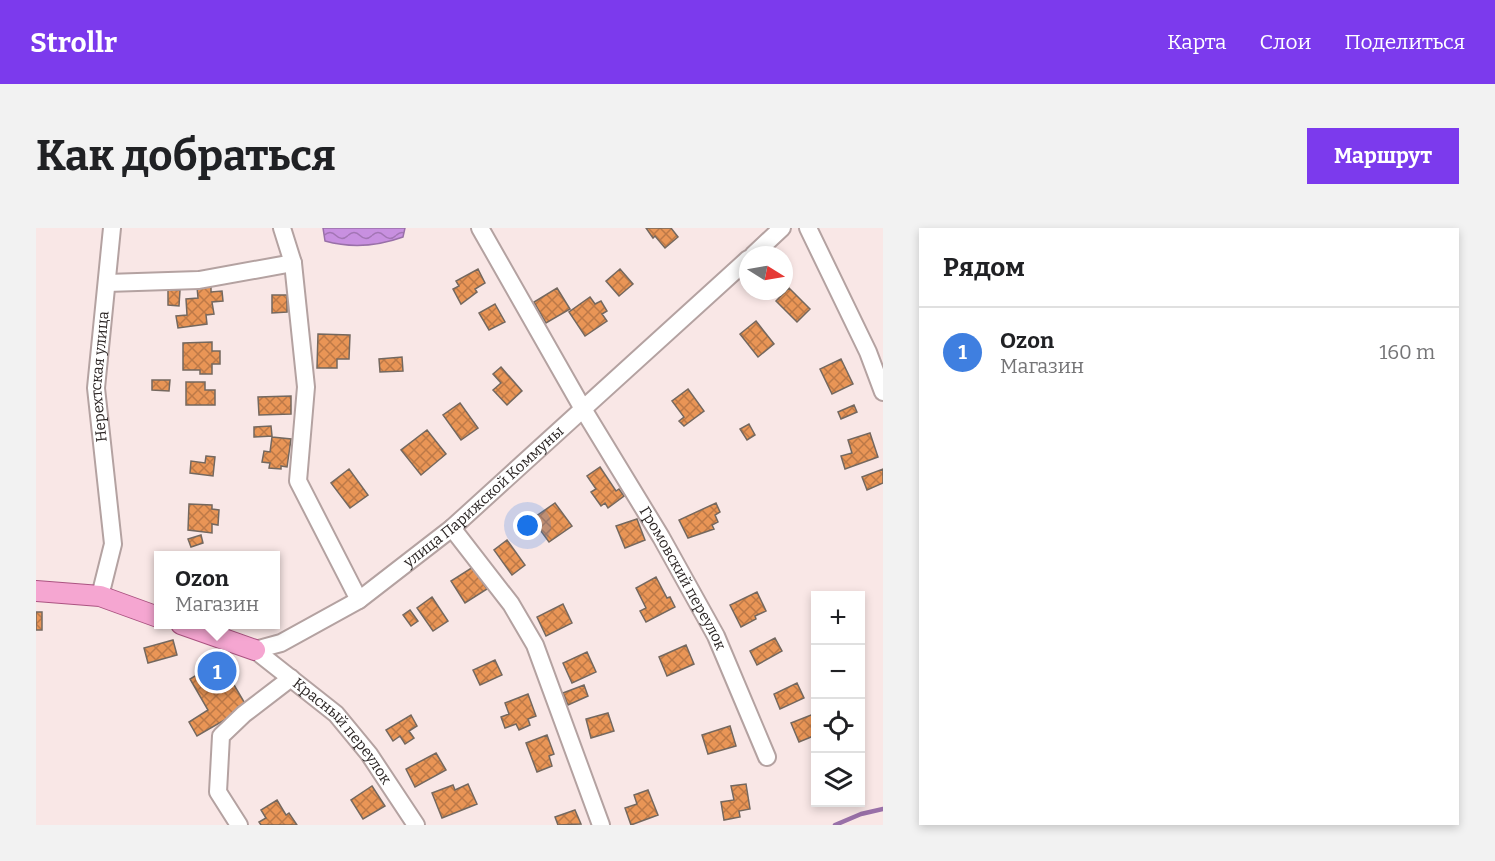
<!DOCTYPE html>
<html lang="ru">
<head>
<meta charset="utf-8">
<style>
  :root { --surface:#fff; --page:#f2f2f2; --text:#202124; --muted:#757577; --line:#e0e0e0; --accent:#7c3aed }
  body { margin:0; font-family:Bitter,serif; background:var(--page); color:var(--text) }
  .controls { position:absolute; right:18px; bottom:18px; display:grid; overflow:hidden; border-radius:0px; box-shadow:0 3px 9px #0003 }
  .controls button { width:54px; height:54px; display:grid; place-items:center; padding:0; border:0; border-bottom:2px solid var(--line); background:var(--surface); color:var(--text); font:30px sans-serif }
  .compass { position:absolute; left:703px; top:18px; width:54px; height:54px; border-radius:50%; background:var(--surface); box-shadow:0 3px 9px #0003; rotate:101deg }
  .you { position:absolute; left:492px; top:298px; width:21px; height:21px; margin:-15px; border:4px solid #fff; border-radius:50%; background:#1a73e8; box-shadow:0 0 0 9px #1a73e833 }
  .badge { display:grid; place-items:center; width:39px; height:39px; border-radius:50%; background:var(--accent); color:#fff; font-size:20px; font-weight:700 }
  .pin { position:absolute; translate:-50% -50%; border:3px solid #fff; box-shadow:0 2px 6px #0006 }
  .popup { position:absolute; left:118px; top:323px; width:126px; height:78px; box-sizing:border-box; display:grid; place-content:center; border-radius:0px; background:var(--surface); filter:drop-shadow(0 2px 4px #0005); font-size:20px; white-space:nowrap; color:var(--muted) }
  .popup b { font-size:22px; color:var(--text) }
  .popup::after { content:''; position:absolute; left:50%; top:100%; margin-left:-12px; border:12px solid transparent; border-top-color:var(--surface) }
  .list { margin:0; padding:0; list-style:none }
  h2 { display:flex; justify-content:space-between; align-items:center; height:78px; margin:0; padding:0 24px; font-size:26px }
  h2 small { font-size:20px; font-weight:400; color:var(--muted) }
  .list li { display:grid; grid-template-columns:39px 1fr auto; gap:18px; align-items:center; box-sizing:border-box; height:90px; padding:0 24px; border-top:2px solid var(--line) }
  .list b { display:block; font-size:22px; white-space:nowrap }
  .list p { margin:0; font-size:20px; white-space:nowrap; color:var(--muted) }
  .list em { font-size:20px; font-style:normal; color:var(--muted) }
  .icon { flex:none; width:33px; height:33px; fill:none; stroke:currentColor; stroke-width:2; stroke-linecap:round; stroke-linejoin:round }
  .map { position:relative; flex:none; width:847px; height:597px; overflow:hidden; border-radius:0px }
  header { display:flex; align-items:center; gap:36px; box-sizing:border-box; height:84px; padding:0 30px; background:var(--accent); color:#fff }
  header strong { font-size:28px }
  nav { display:flex; gap:33px; margin-inline-start:auto; font-size:21px }
  .intro { display:flex; align-items:center; justify-content:space-between; box-sizing:border-box; height:144px; padding:0 36px }
  h1 { margin:0; font-size:42px }
  .button { padding:15px 27px; border-radius:0px; background:var(--accent); color:#fff; font-size:21px; font-weight:700 }
  main { display:flex; gap:36px; padding:0 36px }
  aside { flex:1; background:var(--surface); border-radius:0px; box-shadow:0 3px 9px #0003 }
  .map>svg:first-child { display:block }
  .water { fill:url(#water-waves); stroke:#9970a8; stroke-width:1.5 }
  .lines { fill:none; stroke-linecap:round; stroke-linejoin:round }
  .stream { stroke:#9970a8; stroke-width:4.5 }
  .building { fill:url(#building-cross-hatch); stroke:#74685f; stroke-width:1.5 }
  .minor-casing { stroke:#b4a2a1; stroke-width:20 }
  .major-casing { stroke:#ab5381; stroke-width:22 }
  .minor { stroke:#fff; stroke-width:16 }
  .major { stroke:#f5a6d1; stroke-width:20 }
  .labels { text-anchor:middle; dominant-baseline:central; stroke-width:4.5; stroke-linejoin:round; paint-order:stroke }
  .street-label { font-size:15px; fill:#2c2625; stroke:#fff }
</style>
</head>
<body>
<header>
<strong>Strollr</strong>
<nav><a>Карта</a><a>Слои</a><a>Поделиться</a></nav>
</header>
<div class="intro"><h1>Как добраться</h1><a class="button">Маршрут</a></div>
<main>
<div class="map">
<svg width="847" height="597" viewBox="0 0 847 597">
  <defs>
    <pattern id="water-waves" width="16" height="10" patternUnits="userSpaceOnUse" patternTransform="scale(1.5)"><rect width="16" height="10" fill="#c890e0"/><path d="M0 5q4-4 8 0t8 0" fill="none" stroke="#a375b5"/></pattern>
    <pattern id="building-cross-hatch" width="8" height="8" patternUnits="userSpaceOnUse" patternTransform="scale(1.5)"><rect width="8" height="8" fill="#e99556"/><path d="M0 0l8 8M0 8l8-8" fill="none" stroke="#bd7947"/></pattern>
  </defs>
  <rect width="100%" height="100%" fill="#f9e7e6"/>
  <path class="water" d="M287 0H369L367 9C342 18 314 20 289 13Z"/>
  <g class="lines">
    <path class="stream" d="M799 597 825 586 847 581"/>
  </g>
  <path class="building" d="M610 0H635L642 9 629 20 619 8 617 10Z
    M442 41 449 55 439 61 441 64 425 76 417 61 423 58 420 53Z
    M584 41 597 56 583 68 570 53Z
    M175 57V64L186 63 187 73 176 74 178 86 170 87 171 96 142 100 140 88 151 87 150 71 162 70 161 59Z
    M521 60 534 81 510 95 498 74Z
    M753 60 774 81 761 94 740 73Z
    M132 62H144L143 78 132 77Z
    M236 67H251V84L236 85Z
    M554 69 559 76 565 73 571 83 566 86 571 93 549 108 533 84Z
    M459 76 469 94 453 102 443 85Z
    M720 93 738 116 722 129 704 106Z
    M282 106 314 107 313 131H301V140H281Z
    M176 114V123H184V136H176V146H164V142H147V115Z
    M366 129 367 143 344 144 343 131Z
    M805 131 817 156 796 166 784 141Z
    M465 139 486 163 471 177 457 162 465 155 457 146Z
    M116 152H134L133 163 116 162Z
    M150 154H169V162H179V177H150Z
    M652 161 668 183 648 198 643 193 648 189 636 173Z
    M255 168V186L223 187 222 169Z
    M424 175 442 200 425 212 407 187Z
    M818 177 821 184 805 191 802 184Z
    M713 196 719 207 711 212 704 201Z
    M235 198 236 208 218 209V199Z
    M391 202 410 226 385 247 365 222Z
    M834 205 842 229 809 241 805 228 816 225 812 212Z
    M236 209 255 211 251 239 245 238V241L233 240 234 235 226 234 228 223 234 224Z
    M170 228 179 229 177 248 154 245 155 233 169 235Z
    M564 239 580 263 583 261 588 268 572 280 569 275 565 278 555 264 560 261 551 248Z
    M313 241 332 267 314 280 295 255Z
    M847 241V255L831 262 826 249Z
    M519 275 536 298 513 314 496 291Z
    M680 275 684 284 679 287 682 294 676 297 678 301 652 310 643 292Z
    M153 276 176 277V281L183 282 182 297 176 296V305L152 302Z
    M601 291 609 312 589 320 580 298Z
    M165 307 167 315 155 319 152 311Z
    M471 312 489 337 476 347 458 322Z
    M437 339 451 361 429 375 415 353Z
    M620 349 631 370 634 369 639 379 610 394 604 383 610 380 600 360Z
    M721 364 730 383 719 388 720 391 705 399 694 377Z
    M396 369 412 393 397 403 381 380Z
    M527 376 536 395 510 408 501 389Z
    M374 382 382 393 375 398 367 387Z
    M0 384H6V402H0Z
    M739 410 746 423 721 437 714 423Z
    M137 412 141 427 112 435 108 420Z
    M650 417 658 436 631 448 623 429Z
    M551 424 560 444 536 455 527 435Z
    M459 432 466 447 444 457 437 442Z
    M184 433 211 479 161 508 153 494 172 482 154 451Z
    M761 455 768 470 744 481 738 466Z
    M548 457 552 468 532 477 527 465Z
    M492 466 500 488 492 491 494 497 483 502 480 496 469 500 465 489 473 486 469 475Z
    M572 485 578 503 555 510 550 491Z
    M780 485V507L763 514 755 495Z
    M375 487 381 498 373 503 378 510 369 516 364 508 357 513 350 502Z
    M694 498 700 518 672 526 666 507Z
    M511 507 518 526 513 528 516 538 501 544 490 515Z
    M400 525 410 542 379 559 370 541Z
    M432 556 441 576 406 590 396 565 417 557 419 562Z
    M710 556 714 581 703 583 704 589 688 592 685 574 698 572 695 558Z
    M336 558 349 578 327 591 315 572Z
    M612 562 622 587 595 597 589 580 601 576 598 567Z
    M241 572 250 587 253 585 261 597H225L223 594 230 590 225 582Z
    M539 582 545 596 522 597 519 589Z"/>
  <g class="lines">
    <g class="minor-casing">
      <g id="minor">
        <path d="M246 0 257 35 270 159 262 253 323 372"/>
        <path id="s1" d="M444 0 547 181 625 309 680 408 731 529"/>
        <path d="M772 0 832 124 847 164"/>
        <path d="M717 27 746 0"/>
        <path d="M71 55 163 52 257 35"/>
        <path d="M416 300 475 376 499 417 565 597"/>
        <path id="s2" d="M64 368 77 316 60 160 76 0"/>
        <path id="s3" d="M219 422 245 415 323 372 416 300 712 31"/>
        <path id="s4" d="M219 422 300 486 333 526 380 597"/>
        <path d="M203 597 182 564 185 508 208 486 255 450"/>
      </g>
    </g>
    <g class="major-casing">
      <path id="major" d="M0 363 64 368 122 389
        M145 396 219 422"/>
    </g>
    <use href="#minor" class="minor"/>
    <use href="#major" class="major"/>
  </g>
  <g class="labels">
    <g class="street-label">
      <text stroke="none"><textPath href="#s2" startOffset="222">Нерехтская улица</textPath></text>
      <text stroke="none"><textPath href="#s3" startOffset="278">улица Парижской Коммуны</textPath></text>
      <text stroke="none"><textPath href="#s1" startOffset="405">Громовский переулок</textPath></text>
      <text stroke="none"><textPath href="#s4" startOffset="120">Красный переулок</textPath></text>
    </g>
  </g>
</svg>
<div class="controls">
<button>+</button>
<button>−</button>
<button><svg class="icon" aria-label="locate" viewBox="0 0 24 24"><circle cx="12" cy="12" r="6"/><path d="M12 2v4M12 18v4M2 12h4M18 12h4"/></svg></button>
<button><svg class="icon" aria-label="layers" viewBox="0 0 24 24"><path d="M12 4l9 5-9 5-9-5zM3 14l9 5 9-5"/></svg></button>
</div>
<svg class="compass" viewBox="-18 -18 36 36"><path d="M0-13l5 13h-10z" fill="#e53935"/><path d="M0 13l5-13h-10z" fill="#757577"/></svg>
<div class="you"></div>
<div class="pin badge" style="left:181px;top:443px;background:#3f7fe0">1</div>
<div class="popup"><b>Ozon</b>Магазин</div>
</div>
<aside>
<h2>Рядом<small></small></h2>
<ul class="list">
<li><span class="badge" style="background:#3f7fe0">1</span><div><b>Ozon</b><p>Магазин</p></div><em>160 m</em></li>
</ul>
</aside>
</main>
</body>
</html>
